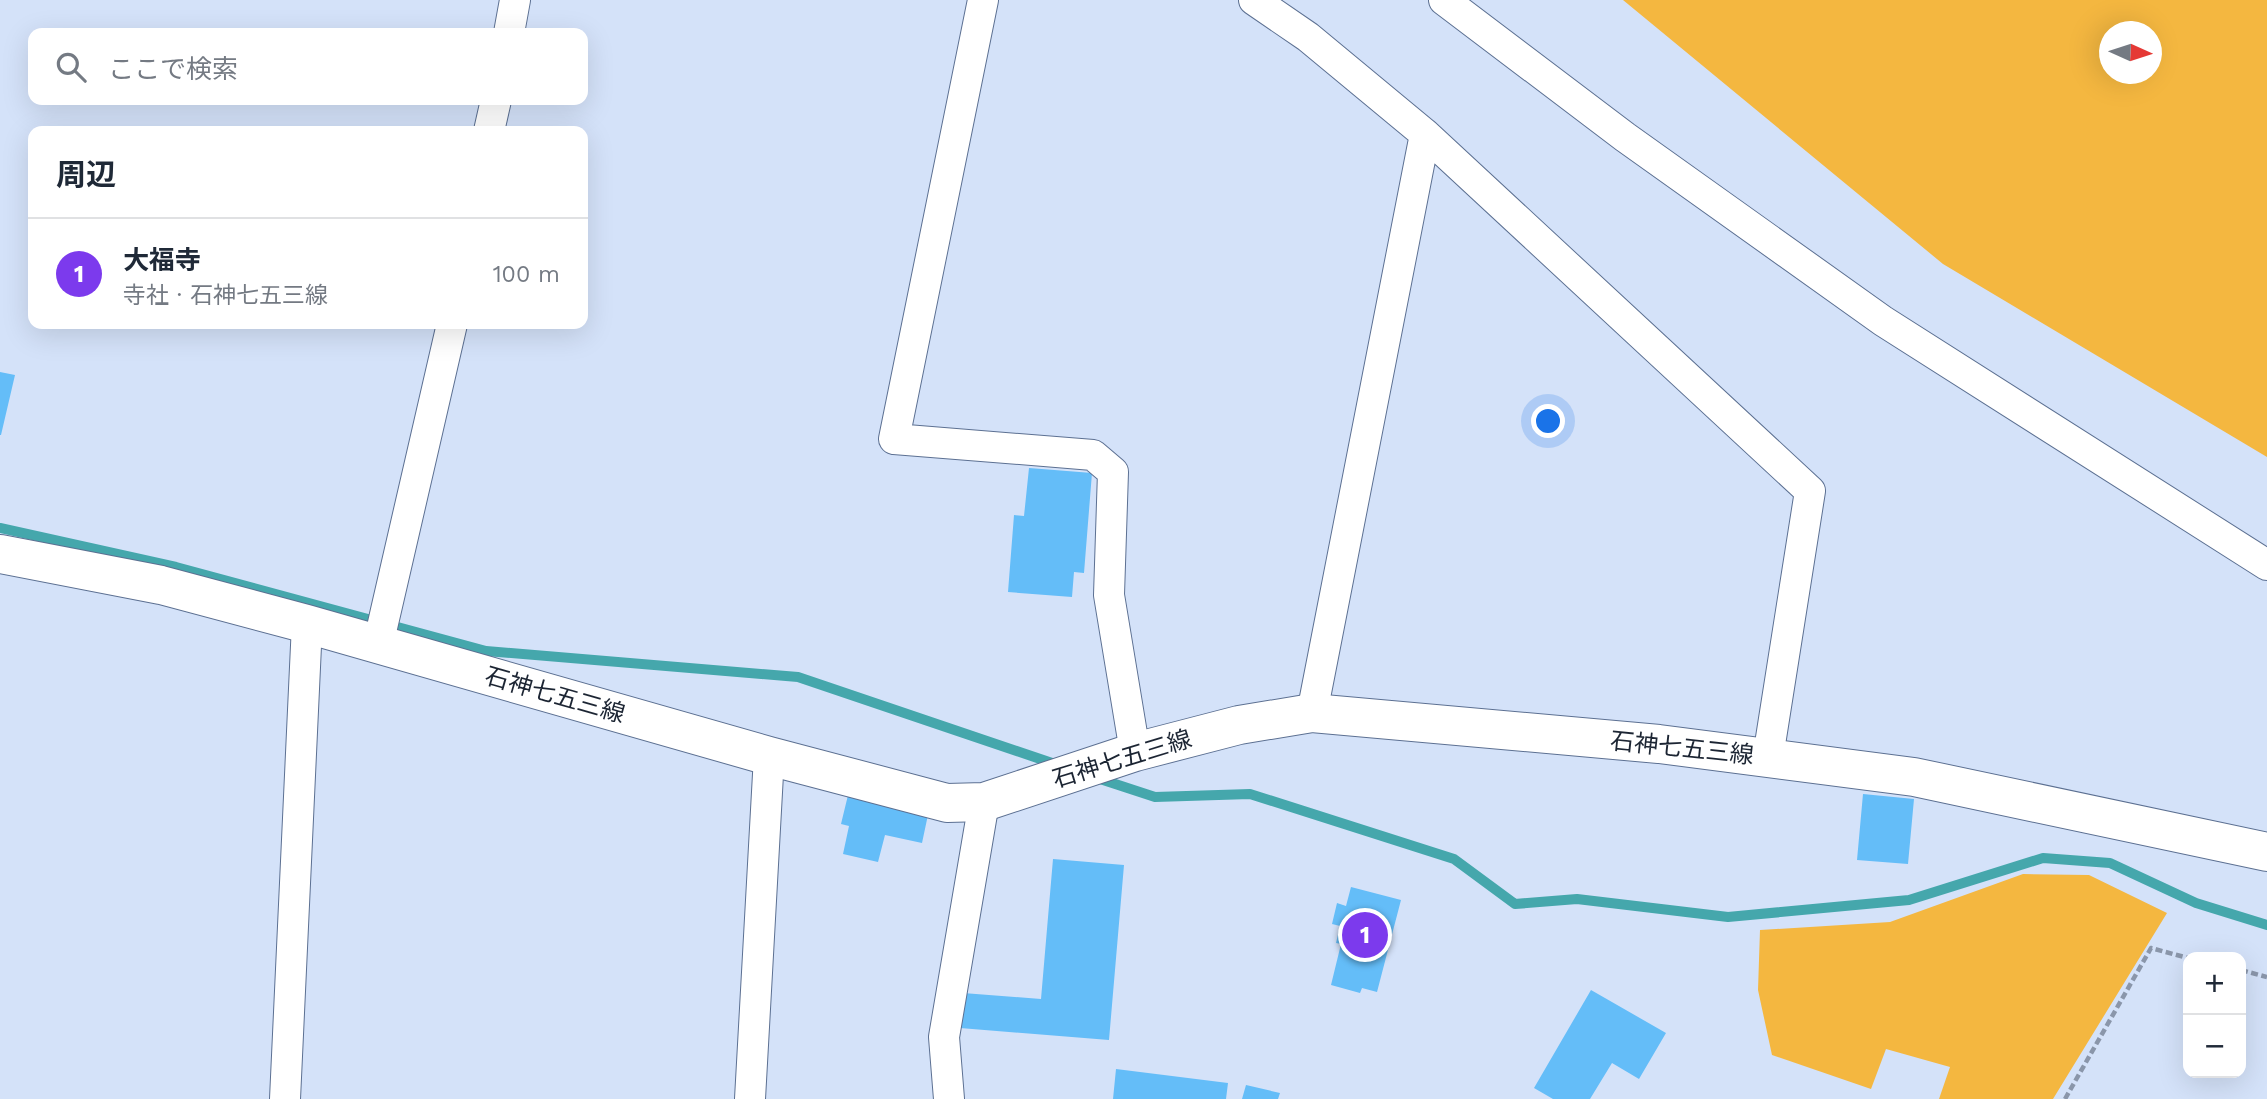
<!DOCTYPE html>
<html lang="ja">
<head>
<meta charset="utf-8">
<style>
  :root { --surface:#fff; --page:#f6f6f7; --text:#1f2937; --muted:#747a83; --line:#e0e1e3; --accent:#7c3aed }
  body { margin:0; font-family:"Work Sans","Noto Sans JP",sans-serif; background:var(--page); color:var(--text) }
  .controls { position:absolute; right:21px; bottom:21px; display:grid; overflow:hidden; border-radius:14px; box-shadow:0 7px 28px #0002 }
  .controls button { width:63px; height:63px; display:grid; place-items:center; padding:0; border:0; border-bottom:2px solid var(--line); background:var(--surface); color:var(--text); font:35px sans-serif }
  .compass { position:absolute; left:2099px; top:21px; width:63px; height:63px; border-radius:50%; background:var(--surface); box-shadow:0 7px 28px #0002; rotate:93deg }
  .you { position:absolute; left:1549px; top:422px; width:24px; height:24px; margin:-18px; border:5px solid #fff; border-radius:50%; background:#1a73e8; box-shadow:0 0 0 10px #1a73e833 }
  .badge { display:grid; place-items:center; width:46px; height:46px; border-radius:50%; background:var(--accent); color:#fff; font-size:23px; font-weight:700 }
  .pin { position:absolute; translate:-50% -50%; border:4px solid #fff; box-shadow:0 2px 7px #0006 }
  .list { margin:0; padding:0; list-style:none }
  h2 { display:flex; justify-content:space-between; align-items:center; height:91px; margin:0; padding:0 28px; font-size:30px }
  h2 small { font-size:23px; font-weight:400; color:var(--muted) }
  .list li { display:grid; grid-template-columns:46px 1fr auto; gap:21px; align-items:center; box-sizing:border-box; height:112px; padding:0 28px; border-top:2px solid var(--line) }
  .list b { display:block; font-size:26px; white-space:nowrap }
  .list p { margin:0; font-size:23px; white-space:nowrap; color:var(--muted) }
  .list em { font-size:23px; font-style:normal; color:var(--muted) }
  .icon { flex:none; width:38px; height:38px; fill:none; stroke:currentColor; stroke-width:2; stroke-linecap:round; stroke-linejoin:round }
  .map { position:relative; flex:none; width:2267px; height:1099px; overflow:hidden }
  .search { position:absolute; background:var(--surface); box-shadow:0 7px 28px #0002; left:28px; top:28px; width:560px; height:77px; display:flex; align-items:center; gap:18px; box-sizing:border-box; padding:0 24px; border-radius:14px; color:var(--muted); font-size:26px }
  .panel { position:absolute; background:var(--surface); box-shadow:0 7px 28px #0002; left:28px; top:126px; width:560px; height:203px; border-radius:14px }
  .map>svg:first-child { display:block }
  .green { fill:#f4b740; fill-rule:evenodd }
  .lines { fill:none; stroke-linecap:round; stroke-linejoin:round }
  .stream { stroke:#45a7ac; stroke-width:10 }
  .building { fill:#64bdf8 }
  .street-casing { stroke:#5c7092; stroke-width:32 }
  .secondary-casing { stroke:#5c7092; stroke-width:40 }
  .path { stroke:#8a96aa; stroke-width:4.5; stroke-dasharray:7 3.5; stroke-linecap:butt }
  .street { stroke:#fff; stroke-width:30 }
  .secondary { stroke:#fff; stroke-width:38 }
  .labels { text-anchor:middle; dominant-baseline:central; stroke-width:5; stroke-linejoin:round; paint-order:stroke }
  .street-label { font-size:24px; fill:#1c2533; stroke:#fff }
</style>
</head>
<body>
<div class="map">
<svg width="2267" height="1099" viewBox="0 0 2267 1099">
  <rect width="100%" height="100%" fill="#d4e2f9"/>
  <path class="green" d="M1623 0H2267V457L1943 264ZM2110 32H2152V74H2110Z
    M2023 874 2089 875 2167 913 2053 1099H1939L1950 1067 1886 1049 1871 1089 1772 1055 1758 990 1760 930 1890 922Z"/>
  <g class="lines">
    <path class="stream" d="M0 528 176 567 486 651 798 677 1058 765
      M1097 778 1155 797 1250 794 1454 859 1515 904 1577 899 1728 917 1909 900 2043 858 2110 863 2196 903 2267 925"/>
  </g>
  <path class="building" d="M0 372 15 375 1 435H0Z
    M1029 468 1092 473 1084 573 1074 572 1072 597 1008 592 1014 515 1024 516Z
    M849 791 929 810 922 843 885 835 878 862 843 854 849 826 841 824Z
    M1863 794 1914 799 1908 864 1857 860Z
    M1053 859 1124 865 1109 1040 960 1028 963 993 1041 999Z
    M1351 887 1401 900 1377 992 1362 988 1360 993 1331 985 1341 944 1336 943 1340 926 1332 924 1337 903 1346 906Z
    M1591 990 1666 1033 1639 1079 1612 1063 1590 1099H1553L1534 1088Z
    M1116 1069 1228 1083 1226 1099H1113Z
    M1246 1085 1280 1093 1278 1099H1242Z"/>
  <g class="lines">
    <g class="street-casing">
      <path id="street" d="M983 0 894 439 1093 455 1113 472 1109 595 1135 752
        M1254 0 1308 37 1425 134 1810 491 1768 757
        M1444 0 1625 137 1883 321 2267 565
        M509 33 515 0
        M489 131 496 100
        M378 645 452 324
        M1312 713 1425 134
        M285 1099 307 624
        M750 1099 769 756
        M949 1099 944 1037 984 802"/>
    </g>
    <g class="secondary-casing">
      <path id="secondary" d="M0 554 161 585 307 624 769 756 947 803 984 802 1135 752 1239 725 1312 713 1659 744 1914 777 2267 852"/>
    </g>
    <path class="path" d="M2241 970 2267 977
      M2065 1099 2151 948 2188 958"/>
    <use href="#street" class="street"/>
    <use href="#secondary" class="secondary"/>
  </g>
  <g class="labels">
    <g class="street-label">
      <text transform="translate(555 695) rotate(16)">石神七五三線</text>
      <text transform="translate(1682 748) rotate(6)">石神七五三線</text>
      <text transform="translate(1122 759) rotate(-17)">石神七五三線</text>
    </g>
  </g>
</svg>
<div class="controls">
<button>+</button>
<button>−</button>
</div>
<svg class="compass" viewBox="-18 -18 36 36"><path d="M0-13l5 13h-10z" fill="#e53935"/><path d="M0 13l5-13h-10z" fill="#747a83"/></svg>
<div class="you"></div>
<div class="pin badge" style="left:1365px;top:935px">1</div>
<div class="search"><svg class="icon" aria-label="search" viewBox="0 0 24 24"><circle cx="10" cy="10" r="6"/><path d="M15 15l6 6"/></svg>ここで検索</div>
<section class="panel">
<h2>周辺<small></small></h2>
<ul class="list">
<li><span class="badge">1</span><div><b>大福寺</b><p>寺社 · 石神七五三線</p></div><em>100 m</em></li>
</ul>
</section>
</div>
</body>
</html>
